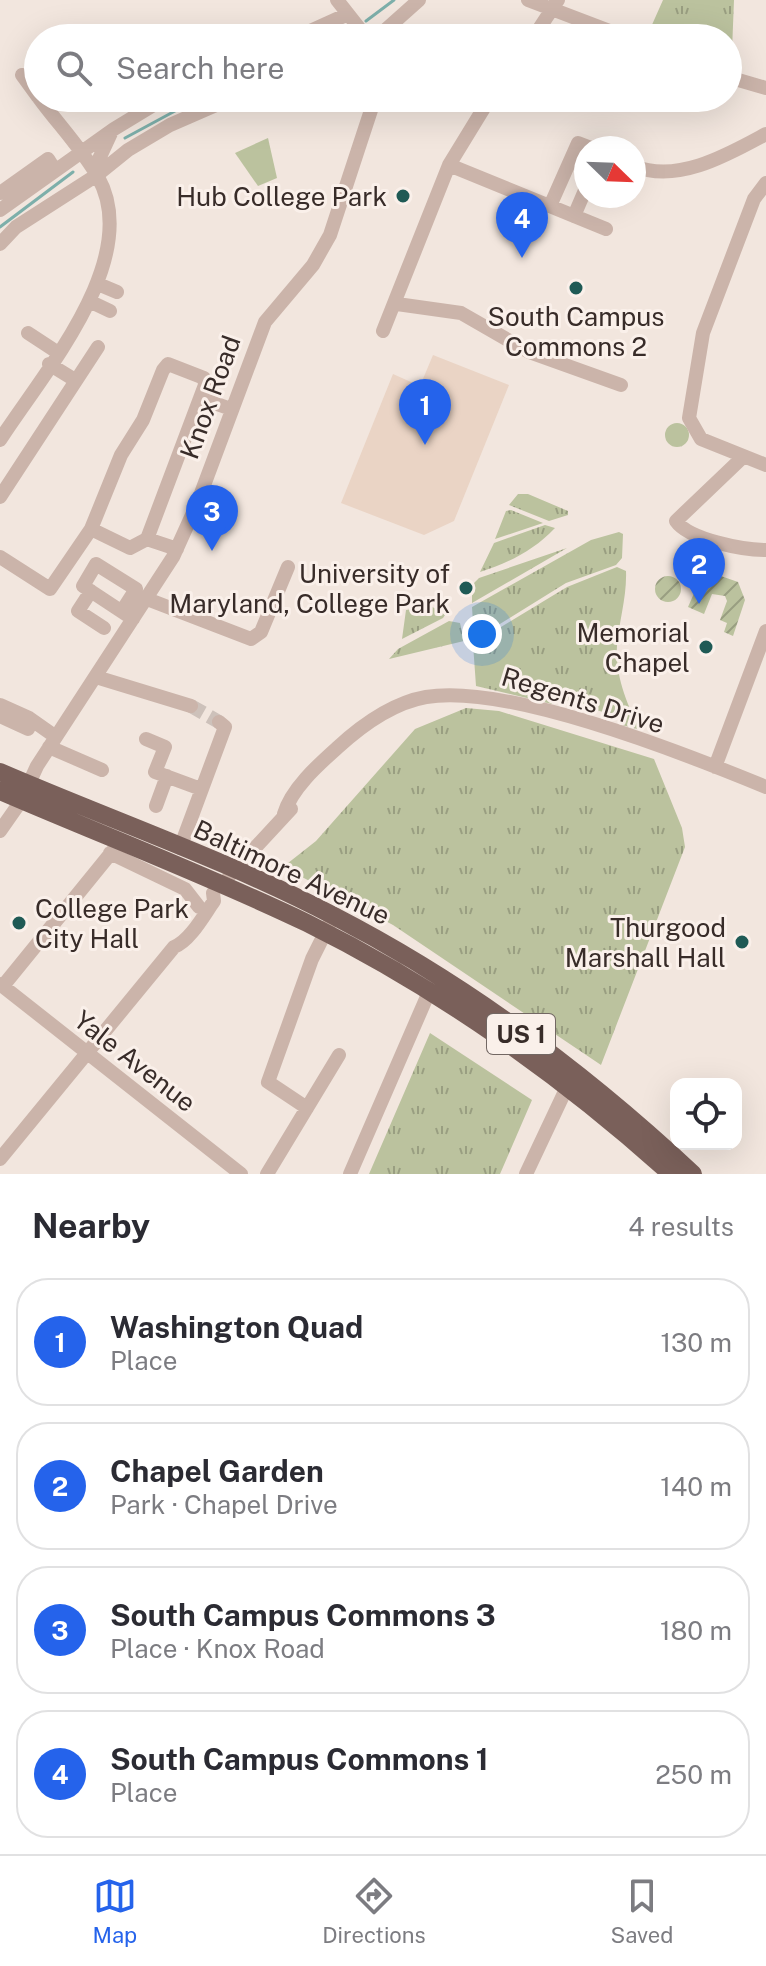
<!DOCTYPE html>
<html lang="en">
<head>
<meta charset="utf-8">
<style>
  :root { --surface:#fff; --page:#f7f7f7; --text:#2b2b33; --muted:#7c7c81; --line:#e1e1e2; --accent:#2563eb }
  body { margin:0; font-family:"Public Sans",sans-serif; background:var(--page); color:var(--text) }
  .controls { position:absolute; right:24px; bottom:24px; display:grid; overflow:hidden; border-radius:16px; box-shadow:0 8px 32px #0002 }
  .controls button { width:72px; height:72px; display:grid; place-items:center; padding:0; border:0; border-bottom:2px solid var(--line); background:var(--surface); color:var(--text); font:40px sans-serif }
  .compass { position:absolute; left:574px; top:136px; width:72px; height:72px; border-radius:50%; background:var(--surface); box-shadow:0 8px 32px #0002; rotate:113deg }
  .you { position:absolute; left:482px; top:634px; width:28px; height:28px; margin:-20px; border:6px solid #fff; border-radius:50%; background:#1a73e8; box-shadow:0 0 0 12px #1a73e833 }
  .badge { display:grid; place-items:center; width:52px; height:52px; border-radius:50%; background:var(--accent); color:#fff; font-size:26px; font-weight:700 }
  .pin { position:absolute; translate:-50% -66px; filter:drop-shadow(0 2px 4px #0008) }
  .pin::after { content:''; position:absolute; top:42px; width:28px; height:24px; background:inherit; clip-path:polygon(0 0,100% 0,50% 100%) }
  .list { margin:0; padding:0; list-style:none }
  h2 { display:flex; justify-content:space-between; align-items:center; height:104px; margin:0; padding:0 32px; font-size:34px }
  h2 small { font-size:26px; font-weight:400; color:var(--muted) }
  .list li { display:grid; grid-template-columns:52px 1fr auto; gap:24px; align-items:center; box-sizing:border-box; height:128px; margin:0 16px 16px; padding:0 16px; border:2px solid var(--line); border-radius:32px }
  .list b { display:block; font-size:30px; white-space:nowrap }
  .list p { margin:0; font-size:26px; white-space:nowrap; color:var(--muted) }
  .list em { font-size:26px; font-style:normal; color:var(--muted) }
  .icon { flex:none; width:44px; height:44px; fill:none; stroke:currentColor; stroke-width:2; stroke-linecap:round; stroke-linejoin:round }
  .map { position:relative; flex:none; width:766px; height:1174px; overflow:hidden }
  .search { position:absolute; background:var(--surface); box-shadow:0 8px 32px #0002; left:24px; right:24px; top:24px; height:88px; display:flex; align-items:center; gap:20px; box-sizing:border-box; padding:0 28px; border-radius:44px; color:var(--muted); font-size:30px }
  .sheet { height:680px; background:var(--surface) }
  nav { display:flex; justify-content:space-around; align-items:center; box-sizing:border-box; height:112px; border-top:2px solid var(--line); background:var(--surface); font-size:22px; color:var(--muted) }
  nav a { display:grid; justify-items:center; gap:4px }
  nav .on { color:var(--accent) }
  .map>svg:first-child { display:block }
  .grass { fill:url(#grass-tufts) }
  .garden { fill:url(#garden-furrows) }
  .pitch { fill:#bbc29e }
  .plaza { fill:#ead4c5 }
  .lines { fill:none; stroke-linecap:round; stroke-linejoin:round }
  .stream { stroke:#7dafaa; stroke-width:3 }
  .minor-tunnel { stroke:#cdc1ba; stroke-width:14; stroke-dasharray:14 7; stroke-linecap:butt }
  .minor { stroke:#cbb4aa; stroke-width:14 }
  .major { stroke:#7a605a; stroke-width:18 }
  .poi-dot { fill:#1f5a55; stroke:#faf0ea; stroke-width:3 }
  .labels { text-anchor:middle; dominant-baseline:central; stroke-width:6; stroke-linejoin:round; paint-order:stroke }
  .shield { fill:#faf0ea; stroke:#726763; stroke-width:2 }
  .shield-label { font-size:24px; font-weight:bold; fill:#382c29 }
  .poi-label { font-size:26px; fill:#382c29; stroke:#faf0ea; text-anchor:end }
  .street-label { font-size:26px; fill:#382c29; stroke:#faf0ea }
</style>
</head>
<body>
<div class="map">
<svg width="766" height="1174" viewBox="0 0 766 1174">
  <defs>
    <pattern id="grass-tufts" width="24" height="20" patternUnits="userSpaceOnUse" patternTransform="scale(2)"><rect width="24" height="20" fill="#bbc29e"/><path d="M3 7l-1-3M5 7V3M7 7l1-3M15 17l-1-3M17 17v-4M19 17l1-3" fill="none" stroke="#999e81"/></pattern>
    <pattern id="garden-furrows" width="10" height="10" patternUnits="userSpaceOnUse" patternTransform="scale(2)"><rect width="10" height="10" fill="#bbc29e"/><path d="M-1 1l2-2M0 10L10 0M9 11l2-2" fill="none" stroke="#999e81"/></pattern>
  </defs>
  <rect width="100%" height="100%" fill="#f2e6de"/>
  <path class="grass" d="M663 0H734L732 51 728 55V38H667L651 27Z
    M665 435a12 12 0 1 1 24 0a12 12 0 1 1-24 0Z
    M518 494H528L568 511V515L549 521 509 505Z
    M511 510 543 523 495 539 506 511Z
    M545 525 555 528C533 551 510 562 480 572L494 543Z
    M619 532 623 534 622 558 616 565 566 583 474 640 472 607 591 540Z
    M567 548 472 603V585L479 578Z
    M617 567 626 571C627 597 619 621 617 646 615 675 627 706 641 730L622 725 619 717 551 696 552 704 476 686 473 644 567 587Z
    M431 606 445 615 443 618 402 639 406 610Z
    M449 621 460 623 464 641 389 659 398 649Z
    M466 708 499 711 654 759 682 828 685 847 601 1065 393 925 283 867 316 841 415 729Z
    M430 1033 532 1100 500 1174H369Z"/>
  <path class="garden" d="M718 575 738 582 745 600 733 636 724 632 727 623 720 620 727 601 725 596 712 594 704 614 688 607 699 582Z
    M655 589a13 13 0 1 1 26 0a13 13 0 1 1-26 0Z"/>
  <path class="pitch" d="M268 138 277 178 258 186 235 153Z"/>
  <path class="plaza" d="M433 355 509 385 454 521 424 535 341 503 393 374 420 386Z"/>
  <g class="lines">
    <path class="stream" d="M366 21 394 0
      M336 38 348 33
      M125 138 199 98
      M0 227 73 172"/>
    <path class="minor-tunnel" d="M191 706 219 722"/>
    <path class="minor" d="M337 0 367 38
      M528 0 628 38
      M295 38 348 14
      M364 38 382 33 419 0
      M533 38 558 0
      M22 75 38 97
      M728 77 766 88
      M449 165 606 229
      M634 166C678 184 729 154 766 134
      M97 175 99 159 111 133
      M766 183 754 199 703 333 689 418 701 439 766 465
      M0 193 48 159 55 170
      M550 206 578 143 591 148
      M0 210 114 129 165 98
      M574 216 586 188
      M0 244 16 227 97 175 128 150 170 125 232 98
      M98 284 117 292
      M89 301 110 311
      M397 304 461 313 529 352 621 385
      M383 331 449 165 490 98
      M28 333 57 352
      M49 364 75 380
      M200 398 231 409
      M0 440C43 373 144 259 98 177 82 149 58 124 39 98
      M743 457 676 521C689 540 744 550 766 550
      M0 497 98 347
      M147 539 177 549
      M0 557 50 589 91 529 130 548 147 539 205 385 204 378 168 364 163 370 143 420 121 455 91 529
      M91 591 78 611 104 628
      M147 599 251 639 261 632 288 567
      M122 611 136 589 96 564 83 586 133 619
      M96 677 191 706
      M0 705 29 718 56 737
      M0 716 28 729
      M146 739 165 747 155 772 201 789
      M49 747 102 770
      M715 767 766 631
      M156 806 167 776
      M284 814C291 789 318 765 337 748 362 725 392 703 426 697 508 683 686 754 766 787
      M0 831 21 801 37 766 173 557 197 504 265 322 313 265 330 235 375 98
      M180 848 225 727 219 722
      M110 853 185 889 199 907
      M229 876 291 809
      M0 984 241 1174
      M3 986 120 842
      M307 1108 268 1082 312 959 330 923
      M0 1159 174 947C190 941 204 915 214 901L213 893
      M267 1174 339 1055
      M350 1174 429 992
      M526 1174 567 1087"/>
    <path class="major" d="M0 772C111 820 227 860 334 916 464 983 586 1074 693 1174
      M0 791C102 835 207 875 307 923 438 988 563 1076 671 1174"/>
  </g>
  <g class="poi-dot">
    <circle cx="403" cy="196" r="8"/>
    <circle cx="576" cy="288" r="8"/>
    <circle cx="466" cy="588" r="8"/>
    <circle cx="706" cy="647" r="8"/>
    <circle cx="19" cy="923" r="8"/>
    <circle cx="742" cy="942" r="8"/>
  </g>
  <g class="labels">
    <rect class="shield" x="487" y="1014" width="68" height="40" rx="6"/>
    <g class="shield-label">
      <text x="521" y="1034">US 1</text>
    </g>
    <g class="poi-label">
      <text x="387" y="196">Hub College Park</text>
      <text x="576" y="316" text-anchor="middle">South Campus<tspan x="576" dy="30">Commons 2</tspan></text>
      <text x="450" y="573">University of<tspan x="450" dy="30">Maryland, College Park</tspan></text>
      <text x="690" y="632">Memorial<tspan x="690" dy="30">Chapel</tspan></text>
      <text x="35" y="908" text-anchor="start">College Park<tspan x="35" dy="30">City Hall</tspan></text>
      <text x="726" y="927">Thurgood<tspan x="726" dy="30">Marshall Hall</tspan></text>
    </g>
    <g class="street-label">
      <text transform="translate(210 397) rotate(-70)">Knox Road</text>
      <text transform="translate(583 700) rotate(17)">Regents Drive</text>
      <text transform="translate(292 872) rotate(25)">Baltimore Avenue</text>
      <text transform="translate(135 1061) rotate(38)">Yale Avenue</text>
    </g>
  </g>
</svg>
<div class="controls">
<button><svg class="icon" aria-label="locate" viewBox="0 0 24 24"><circle cx="12" cy="12" r="6"/><path d="M12 2v4M12 18v4M2 12h4M18 12h4"/></svg></button>
</div>
<svg class="compass" viewBox="-18 -18 36 36"><path d="M0-13l5 13h-10z" fill="#e53935"/><path d="M0 13l5-13h-10z" fill="#7c7c81"/></svg>
<div class="you"></div>
<div class="pin badge" style="left:425px;top:445px">1</div>
<div class="pin badge" style="left:699px;top:604px">2</div>
<div class="pin badge" style="left:212px;top:551px">3</div>
<div class="pin badge" style="left:522px;top:258px">4</div>
<div class="search"><svg class="icon" aria-label="search" viewBox="0 0 24 24"><circle cx="10" cy="10" r="6"/><path d="M15 15l6 6"/></svg>Search here</div>
</div>
<section class="sheet">
<h2>Nearby<small>4 results</small></h2>
<ul class="list">
<li><span class="badge">1</span><div><b>Washington Quad</b><p>Place</p></div><em>130 m</em></li>
<li><span class="badge">2</span><div><b>Chapel Garden</b><p>Park · Chapel Drive</p></div><em>140 m</em></li>
<li><span class="badge">3</span><div><b>South Campus Commons 3</b><p>Place · Knox Road</p></div><em>180 m</em></li>
<li><span class="badge">4</span><div><b>South Campus Commons 1</b><p>Place</p></div><em>250 m</em></li>
</ul>
</section>
<nav>
<a class="on"><svg class="icon" aria-label="map" viewBox="0 0 24 24"><path d="M3 6l6-2 6 2 6-2v14l-6 2-6-2-6 2zM9 4v14M15 6v14"/></svg>Map</a>
<a><svg class="icon" aria-label="directions" viewBox="0 0 24 24"><path d="M12 3l9 9-9 9-9-9zM9 14v-3h6M13 9l2 2-2 2"/></svg>Directions</a>
<a><svg class="icon" aria-label="saved" viewBox="0 0 24 24"><path d="M7 4h10v16l-5-4-5 4z"/></svg>Saved</a>
</nav>
</body>
</html>
